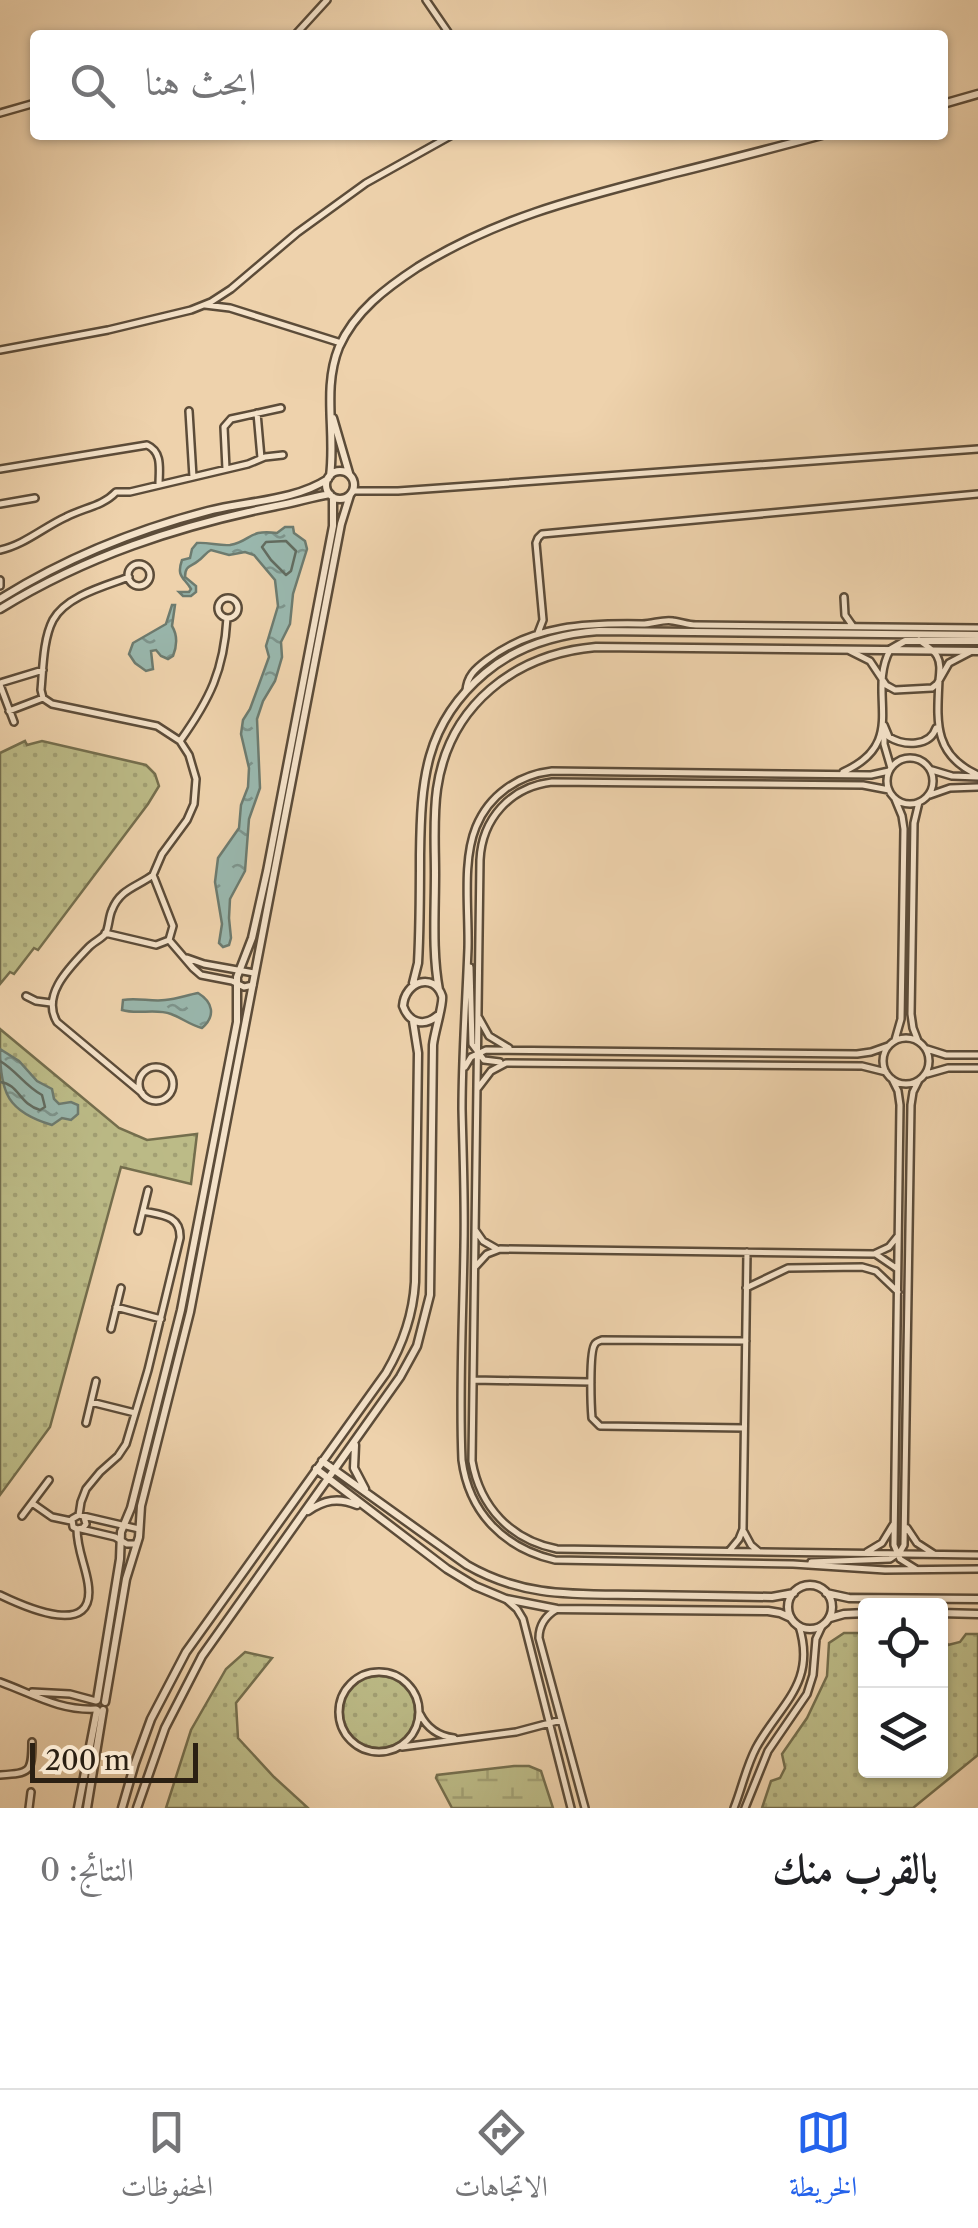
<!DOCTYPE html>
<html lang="ar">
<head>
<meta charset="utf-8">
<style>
  :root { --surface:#fff; --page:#f6f6f6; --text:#202124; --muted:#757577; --line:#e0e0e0; --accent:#2563eb }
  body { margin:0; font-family:"Libre Caslon Text",Amiri,serif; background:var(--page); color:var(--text); direction:rtl }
  .controls { position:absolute; right:30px; bottom:30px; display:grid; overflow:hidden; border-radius:10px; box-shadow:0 2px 8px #0004 }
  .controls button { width:90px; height:90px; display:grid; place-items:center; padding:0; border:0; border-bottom:2px solid var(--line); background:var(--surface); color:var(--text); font:50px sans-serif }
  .scale { position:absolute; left:30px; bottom:25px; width:168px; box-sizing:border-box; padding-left:10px; border:5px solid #2b2013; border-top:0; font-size:28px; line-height:35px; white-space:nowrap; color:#2b2013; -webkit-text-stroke:8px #f4e2c9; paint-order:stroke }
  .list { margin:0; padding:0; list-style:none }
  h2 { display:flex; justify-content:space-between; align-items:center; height:130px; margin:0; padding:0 40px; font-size:42px }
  h2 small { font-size:32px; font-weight:400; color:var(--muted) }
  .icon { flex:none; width:55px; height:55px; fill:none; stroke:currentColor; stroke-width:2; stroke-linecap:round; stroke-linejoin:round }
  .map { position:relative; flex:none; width:978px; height:1808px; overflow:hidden; direction:ltr }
  .search { position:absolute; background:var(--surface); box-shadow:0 2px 8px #0004; left:30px; right:30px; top:30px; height:110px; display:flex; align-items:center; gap:25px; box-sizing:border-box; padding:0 35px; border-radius:10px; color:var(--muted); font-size:38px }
  .sheet { height:280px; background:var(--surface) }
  nav { display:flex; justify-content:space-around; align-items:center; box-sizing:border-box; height:140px; border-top:2px solid var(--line); background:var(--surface); font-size:28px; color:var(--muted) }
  nav a { display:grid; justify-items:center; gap:5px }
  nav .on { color:var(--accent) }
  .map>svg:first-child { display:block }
  .grass { fill:url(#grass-dots); stroke:#746e4d; stroke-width:2.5 }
  .wetland { fill:url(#wetland-marsh); stroke:#746e4d; stroke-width:2.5 }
  .water { fill:url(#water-ripples); stroke:#6d7b6f; stroke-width:2.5 }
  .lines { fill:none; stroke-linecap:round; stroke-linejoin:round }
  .shore { stroke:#626c60; stroke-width:2.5 }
  .minor-casing { stroke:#5c4c39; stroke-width:10 }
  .tertiary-casing { stroke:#5c4c39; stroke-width:11 }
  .minor { stroke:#f4e2c9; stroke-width:5 }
  .tertiary { stroke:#f4e2c9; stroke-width:6 }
</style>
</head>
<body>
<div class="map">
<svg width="978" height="1808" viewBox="0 0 978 1808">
  <defs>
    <pattern id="grass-dots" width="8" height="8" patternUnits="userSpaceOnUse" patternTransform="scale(2.5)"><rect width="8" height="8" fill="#bcbb87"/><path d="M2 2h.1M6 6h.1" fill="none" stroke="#a2a074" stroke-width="1.8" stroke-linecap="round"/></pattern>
    <pattern id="wetland-marsh" width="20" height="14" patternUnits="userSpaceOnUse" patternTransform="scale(2.5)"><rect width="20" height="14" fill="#bcbb87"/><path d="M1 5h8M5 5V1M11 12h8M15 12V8" fill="none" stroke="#a2a074"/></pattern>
    <pattern id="water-ripples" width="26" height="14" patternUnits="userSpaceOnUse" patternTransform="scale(2.5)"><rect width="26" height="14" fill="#99b7ad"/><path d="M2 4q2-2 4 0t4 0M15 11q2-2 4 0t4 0" fill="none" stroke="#7d948c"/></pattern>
  </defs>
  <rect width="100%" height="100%" fill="#eed2ac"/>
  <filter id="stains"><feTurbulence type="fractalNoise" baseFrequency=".002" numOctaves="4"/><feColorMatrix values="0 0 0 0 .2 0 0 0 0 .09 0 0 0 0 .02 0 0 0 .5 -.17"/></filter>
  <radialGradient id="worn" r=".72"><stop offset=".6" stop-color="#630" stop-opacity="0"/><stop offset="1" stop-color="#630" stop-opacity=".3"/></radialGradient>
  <path class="grass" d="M25 741 27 745 42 741 146 765 155 774 159 786 148 804 38 950 34 948 14 974 10 972 0 984V753Z
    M0 1029 119 1128 147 1140 197 1134 191 1184 121 1167 50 1427 0 1495Z
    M844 1633H865L866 1770H940L941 1634 948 1645 960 1642 966 1634H978V1755L913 1808H762L771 1781 780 1778 785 1768 782 1754 807 1718 827 1676 829 1643Z
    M245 1652 272 1658 236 1703 238 1738 274 1777 308 1808H166L191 1730 226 1669Z
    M343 1712a36 36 0 1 1 72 0a36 36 0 1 1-72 0Z"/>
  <path class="wetland" d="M514 1766H529L541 1771 553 1808H452L436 1778 437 1775Z"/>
  <path class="water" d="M285 527H293L294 533 305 541 307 549 293 594 290 624 281 642 282 657 275 681 263 701 257 719 260 788 249 819 245 871 230 899 229 918 231 938 229 945 223 947 219 943 222 924 215 882 218 858 239 828 241 805 248 787 249 768 241 734 243 720 250 709 269 657 266 646 278 606 275 580 254 555 245 552 229 555 211 550C205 553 204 557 198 561 191 567 185 565 185 577L196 586V592L191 596H183L179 592H189L191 589C184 577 176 577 182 560L190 558 192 549 197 543C208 542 219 546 230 545 252 541 248 529 277 533Z
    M172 605H175L172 626C178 636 177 646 173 656L168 659 161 656 156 650 151 651 153 669 146 671 135 663 129 654 133 643 166 624Z
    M198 993C213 1002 216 1016 202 1028 190 1025 182 1018 171 1014 155 1008 138 1015 122 1010L123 1000C137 997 151 1002 165 1000 177 999 187 995 198 993Z
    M0 1049 19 1061 37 1081 52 1089 54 1099 59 1104 71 1102 78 1105V1114L71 1120 62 1118 52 1125C8 1112 0 1093 0 1049Z"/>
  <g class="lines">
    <path class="shore" d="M286 541 296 551 291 571 286 575 271 560 262 547 266 542Z
      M0 1061C16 1070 25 1086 42 1095L45 1107 40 1110C19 1104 19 1084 0 1082"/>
    <g class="minor-casing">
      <path id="minor" d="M426 0 450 35
        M295 35 327 0
        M0 113 35 103
        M205 305 230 308 341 343
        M0 350 108 330 191 310 211 302 231 289 297 233 366 183 452 135
        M189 411 193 477
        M257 413 261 458
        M0 469 147 445C163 452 159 470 159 485
        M226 469 224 427 231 419 281 408
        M353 491H398L978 449
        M0 504 35 498
        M0 550C24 545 44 527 66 517 83 508 103 506 116 492H130L248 464 265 457 283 455
        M128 575a11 11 0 1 1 22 0a11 11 0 1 1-22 0Z
        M129 577C105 586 66 596 53 620 43 639 43 669 41 690L43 698 52 704 157 726 180 741 189 755 196 779 194 804 187 820 162 854 153 875C137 887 120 889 112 910 109 916 109 926 106 933 102 939 93 942 88 948 69 968 41 995 57 1022L142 1093
        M0 580V586
        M844 597 845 615 852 625
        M218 608a10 10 0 1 1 20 0a10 10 0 1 1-20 0Z
        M538 633 543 620 536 543 538 538 542 534 978 494
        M919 640C925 645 933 649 937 656 941 663 940 671 939 680 937 722 933 755 978 775
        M850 651 870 661 886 685 895 690 932 688 937 684 949 663 970 652
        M0 683 43 670
        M0 685 14 722
        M466 691C467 676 475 669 487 660 533 625 587 623 642 624 653 624 663 619 673 621 681 622 688 625 696 625L978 628
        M9 711 43 698
        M884 725 889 737C904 746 930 747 936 728
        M884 730V744L891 768
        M180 741C210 699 224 670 227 618
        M887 781a23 23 0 1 1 46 0a23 23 0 1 1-46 0Z
        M932 770 952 776 978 777
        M889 771 871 775 552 771C518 775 489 795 476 827 462 861 469 911 468 948 466 1002 462 1055 462 1109 463 1155 465 1200 464 1246 463 1317 459 1389 462 1460 469 1513 504 1548 555 1560L793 1564 885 1570 978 1569
        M843 772C910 742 866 695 890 650
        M889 790 863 785 552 782C510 787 482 819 480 860L472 1461C480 1507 511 1540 557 1549L978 1555
        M930 795 950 788 978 787
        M895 799 902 816 904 829 901 1019 895 1040
        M105 933 156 945 169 940 173 926 153 875
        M169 940 193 968 201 975 232 981 244 987 253 985
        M187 958 204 964 254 973
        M470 967 472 1044 484 1060 500 1062
        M26 996 36 1001 51 1003
        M479 1018 489 1036 509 1048
        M883 1061a23 23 0 1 1 46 0a23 23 0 1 1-46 0Z
        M918 1041 913 1028 911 1014 914 823 919 802
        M927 1049 946 1055H978
        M139 1084a17 17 0 1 1 34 0a17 17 0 1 1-34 0Z
        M465 1067 471 1057 486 1050 857 1054 871 1052 888 1046
        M927 1074 948 1068H978
        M892 1079 898 1091 900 1105 894 1545 900 1559 916 1569
        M478 1088 491 1071 506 1063 862 1066 886 1072
        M138 1231 148 1190
        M476 1231 483 1241 497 1249
        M877 1255 896 1268
        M476 1266 487 1254 500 1249 874 1254 889 1247 897 1237
        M746 1288 788 1268 862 1267 876 1271 898 1292
        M116 1307 161 1319
        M111 1329 121 1288
        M473 1380 591 1382
        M91 1402 135 1413
        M86 1423 96 1381
        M744 1428 600 1426 592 1418C591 1406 589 1351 595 1344 596 1342 599 1341 602 1340L746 1341
        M32 1503 52 1517 71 1521
        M79 1515 81 1502 86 1489 100 1472 118 1456 126 1444 148 1370 180 1238C181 1215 161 1215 143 1211
        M22 1516 49 1480
        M84 1517 86 1524 83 1528 77 1529 73 1527 72 1519 79 1515 139 1529
        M907 1528 917 1543 934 1554
        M81 1529 115 1537 127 1544H136
        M744 1532 751 1545 758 1551
        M730 1550 739 1539 743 1529 747 1252
        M867 1552 882 1543 893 1525
        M811 1562 890 1559 900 1552 904 1545 911 1105 913 1092 919 1080
        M0 1595C27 1608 97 1639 88 1583 85 1564 77 1549 77 1529
        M508 1601 517 1609 523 1619 571 1808
        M557 1609C545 1616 539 1625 539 1638L585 1808
        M339 1712a40 40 0 1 1 80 0a40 40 0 1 1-80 0Z
        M0 1682C33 1694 60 1711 96 1709
        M32 1692 70 1694 96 1701
        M420 1714C427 1728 438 1736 454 1738
        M402 1747 516 1732 561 1720
        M0 1775C30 1773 32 1773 32 1742
        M29 1808 31 1792
        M734 1808C742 1788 746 1767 756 1748 780 1704 817 1683 799 1626
        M745 1808 768 1751 807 1694 813 1675 816 1639 822 1626"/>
    </g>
    <g class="tertiary-casing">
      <path id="tertiary" d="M943 104 978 94
        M333 418 349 473
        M326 485a14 14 0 1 1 28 0a14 14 0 1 1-28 0Z
        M330 476C336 432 322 389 339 347 355 311 386 288 418 267 501 216 582 197 675 173 724 161 773 148 822 135
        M0 599C64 559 135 530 208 511 247 501 294 501 328 479
        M0 609C86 556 178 526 276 506 294 503 312 497 330 494
        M891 649 905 641H978
        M413 983 418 963C420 927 420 891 420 855 421 782 424 724 485 673 517 646 557 634 599 631L978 635
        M439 990C432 952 435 913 435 874 435 846 433 817 437 789 449 705 515 654 596 647L978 651
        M355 1445 354 1468 365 1489
        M322 1461 467 1565C524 1598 576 1594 640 1595 684 1596 728 1596 772 1597L794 1593
        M316 1469 447 1569 475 1586 506 1599 557 1609 768 1611 780 1613 791 1618
        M308 1511C324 1500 338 1497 357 1505
        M788 1607a22 22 0 1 1 44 0a22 22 0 1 1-44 0Z
        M826 1593 849 1598 978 1599
        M940 1613 978 1614
        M830 1618 844 1614 866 1613
        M97 1700 120 1559 121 1532 131 1508 181 1310 237 1022V977L252 938 267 871 333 526V497
        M105 1702 126 1579 139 1537 141 1506 190 1312 341 524 350 495
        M78 1808 97 1710
        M87 1808 103 1710
        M122 1808 135 1763 151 1719 186 1652 386 1373C403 1344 413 1316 415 1282L418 1053 413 1021
        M137 1808 165 1728 202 1656 400 1377 417 1346 430 1295 433 1045C434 1033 444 1003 442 996 434 972 405 981 403 1006 409 1023 424 1027 437 1016"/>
    </g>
    <use href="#minor" class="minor"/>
    <use href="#tertiary" class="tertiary"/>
  </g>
  <rect width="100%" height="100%" filter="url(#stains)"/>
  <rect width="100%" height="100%" fill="url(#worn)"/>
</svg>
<div class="controls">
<button><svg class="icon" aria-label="locate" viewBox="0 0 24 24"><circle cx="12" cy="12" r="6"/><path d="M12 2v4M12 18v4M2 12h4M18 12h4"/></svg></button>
<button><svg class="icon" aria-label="layers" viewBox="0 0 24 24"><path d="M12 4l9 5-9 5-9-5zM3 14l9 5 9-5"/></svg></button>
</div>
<div class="scale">200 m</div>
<div class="search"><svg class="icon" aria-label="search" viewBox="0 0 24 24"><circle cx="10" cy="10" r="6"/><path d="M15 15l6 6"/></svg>ابحث هنا</div>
</div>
<section class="sheet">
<h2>بالقرب منك<small>النتائج: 0</small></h2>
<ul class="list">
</ul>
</section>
<nav>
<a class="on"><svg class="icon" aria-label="map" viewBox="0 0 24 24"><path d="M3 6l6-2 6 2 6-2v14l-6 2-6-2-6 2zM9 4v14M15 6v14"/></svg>الخريطة</a>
<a><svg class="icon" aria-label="directions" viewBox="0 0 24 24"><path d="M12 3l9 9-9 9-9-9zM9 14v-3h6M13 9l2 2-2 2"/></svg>الاتجاهات</a>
<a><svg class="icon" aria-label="saved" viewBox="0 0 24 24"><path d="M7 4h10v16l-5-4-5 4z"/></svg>المحفوظات</a>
</nav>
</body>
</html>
